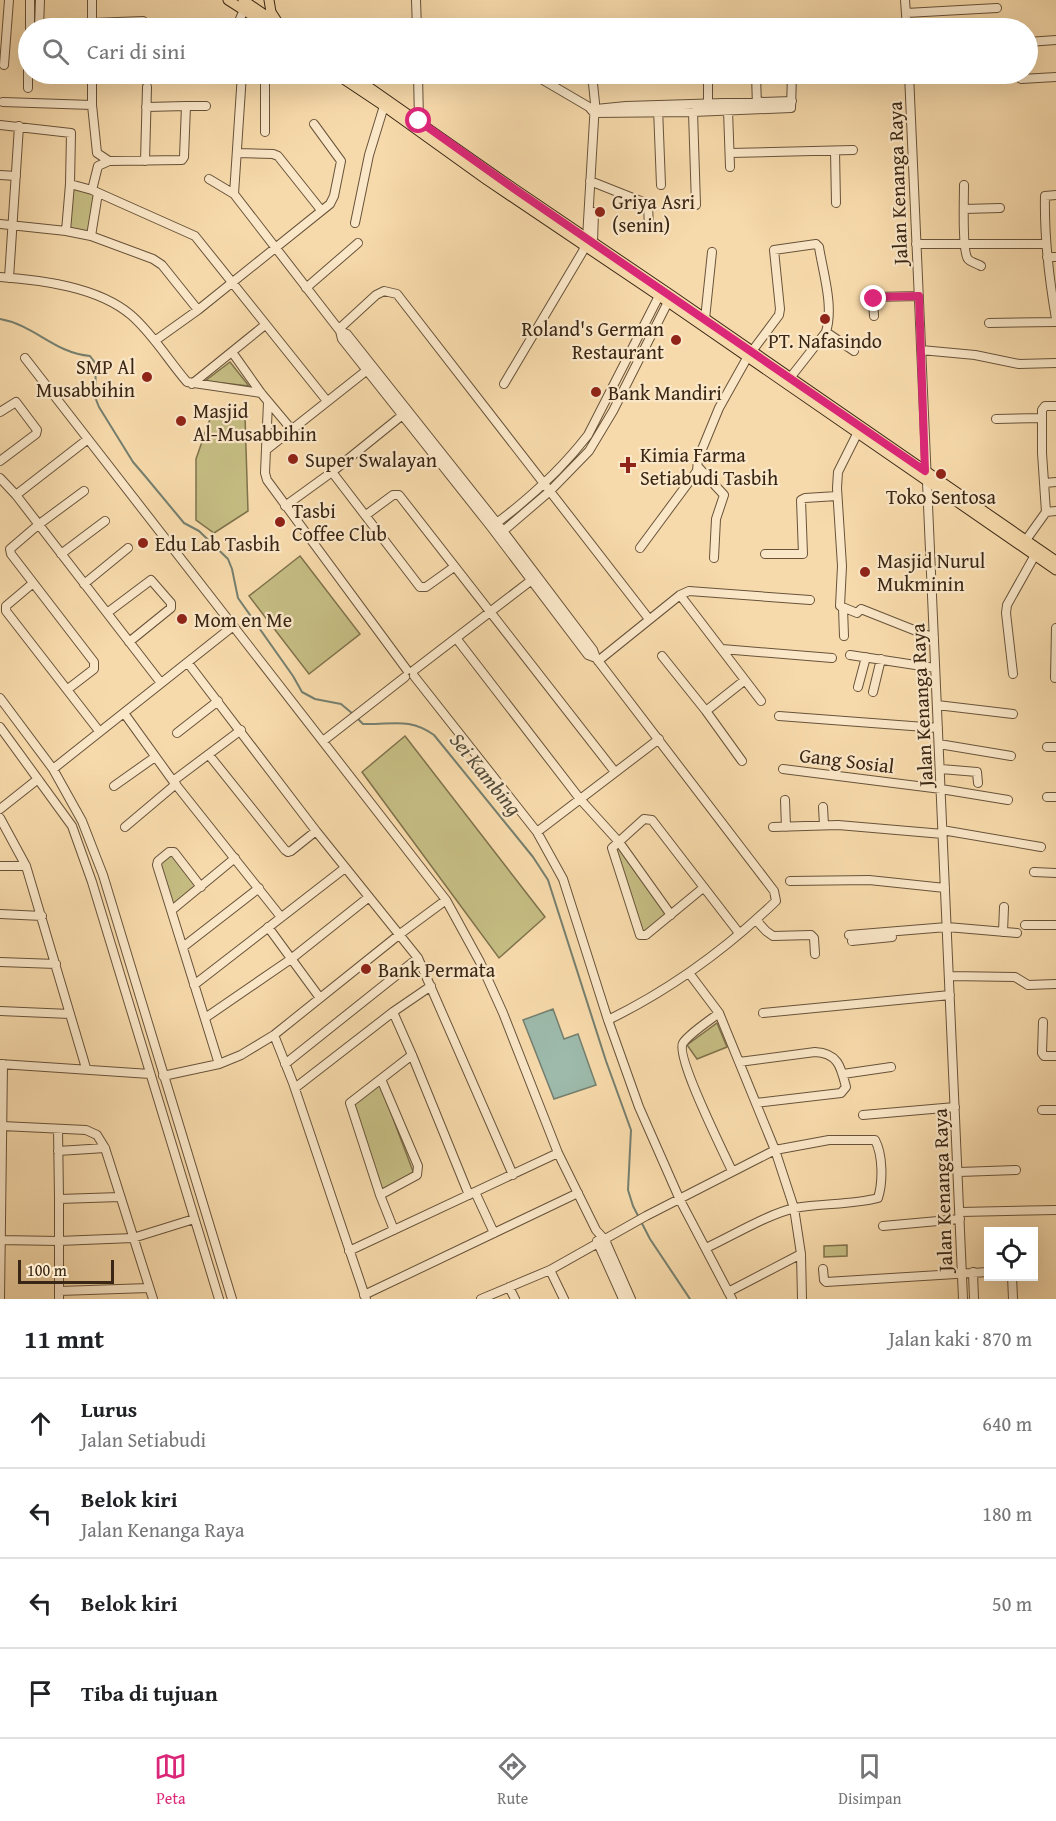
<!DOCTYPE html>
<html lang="id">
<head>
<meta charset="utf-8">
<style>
  :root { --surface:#fff; --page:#f6f6f6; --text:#202124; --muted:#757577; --line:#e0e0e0; --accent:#db2777 }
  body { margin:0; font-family:"Gentium Book Plus",serif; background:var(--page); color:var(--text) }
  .controls { position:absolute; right:18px; bottom:18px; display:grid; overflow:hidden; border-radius:0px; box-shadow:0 6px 24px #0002 }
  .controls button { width:54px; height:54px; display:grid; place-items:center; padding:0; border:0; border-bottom:2px solid var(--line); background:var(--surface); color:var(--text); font:30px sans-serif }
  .scale { position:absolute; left:18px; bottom:15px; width:96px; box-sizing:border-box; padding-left:6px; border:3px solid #392614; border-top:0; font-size:16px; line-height:21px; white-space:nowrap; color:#392614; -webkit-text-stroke:4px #fae7c8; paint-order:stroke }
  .stop { position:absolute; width:18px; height:18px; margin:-14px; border:4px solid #db2777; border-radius:50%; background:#fff }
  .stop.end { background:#db2777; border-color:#fff; box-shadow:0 2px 6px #0008 }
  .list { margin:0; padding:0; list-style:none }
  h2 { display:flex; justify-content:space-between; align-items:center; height:78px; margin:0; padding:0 24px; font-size:26px }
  h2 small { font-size:20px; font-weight:400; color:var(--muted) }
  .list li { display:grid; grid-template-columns:39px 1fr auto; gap:18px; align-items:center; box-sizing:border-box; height:90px; padding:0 24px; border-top:2px solid var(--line) }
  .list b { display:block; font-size:22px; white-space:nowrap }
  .list p { margin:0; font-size:20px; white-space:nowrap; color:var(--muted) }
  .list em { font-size:20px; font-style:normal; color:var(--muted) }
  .icon { flex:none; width:33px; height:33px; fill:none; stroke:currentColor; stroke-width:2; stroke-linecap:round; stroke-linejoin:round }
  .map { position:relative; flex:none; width:1056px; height:1299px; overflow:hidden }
  .search { position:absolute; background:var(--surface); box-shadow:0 6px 24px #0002; left:18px; right:18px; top:18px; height:66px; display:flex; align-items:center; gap:15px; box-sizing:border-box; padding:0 21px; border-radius:33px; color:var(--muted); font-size:22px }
  .sheet { height:438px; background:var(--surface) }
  nav { display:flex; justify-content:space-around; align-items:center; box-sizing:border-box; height:84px; border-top:2px solid var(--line); background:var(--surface); font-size:16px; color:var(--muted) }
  nav a { display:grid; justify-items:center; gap:3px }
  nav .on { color:var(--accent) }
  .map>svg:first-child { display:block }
  .green { fill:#c5bd83; stroke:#7f724c; stroke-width:1.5 }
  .water { fill:#9dbaab; stroke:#757f6f; stroke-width:1.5 }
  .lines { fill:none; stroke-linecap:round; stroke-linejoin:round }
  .stream { stroke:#757f6f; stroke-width:2 }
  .minor-casing { stroke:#68533a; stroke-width:10 }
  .major-casing { stroke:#392614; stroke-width:11 }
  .minor { stroke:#fae7c8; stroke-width:8 }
  .major { stroke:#f7daab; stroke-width:9 }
  .route { stroke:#db2777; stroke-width:8 }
  .poi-dot { fill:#8f2418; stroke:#fae7c8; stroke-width:2 }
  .labels { text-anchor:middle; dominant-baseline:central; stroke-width:4.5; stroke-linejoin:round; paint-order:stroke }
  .street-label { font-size:20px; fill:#392614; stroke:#fae7c8 }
  .poi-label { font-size:20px; fill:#392614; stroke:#fae7c8; text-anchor:start }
  .water-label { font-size:21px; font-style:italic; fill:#524b3a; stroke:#fae7c8 }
</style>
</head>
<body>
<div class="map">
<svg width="1056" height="1299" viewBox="0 0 1056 1299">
  <rect width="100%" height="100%" fill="#f7daab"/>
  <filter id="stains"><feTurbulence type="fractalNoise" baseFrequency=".00333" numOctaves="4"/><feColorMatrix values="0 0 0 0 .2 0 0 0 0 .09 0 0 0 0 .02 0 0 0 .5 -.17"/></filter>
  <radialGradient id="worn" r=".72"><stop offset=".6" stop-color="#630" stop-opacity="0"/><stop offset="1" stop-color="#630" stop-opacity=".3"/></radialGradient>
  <path class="green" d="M71 188 97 193 91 235 67 231Z
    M230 362 249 386 205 381Z
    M213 410 245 416 248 511 214 533 196 520V459Z
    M300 556 360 634 309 674 249 596Z
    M405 736 545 917 499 958 362 772Z
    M619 842 669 915 642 935 614 846Z
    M173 853 200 886 172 910 158 864Z
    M717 1023 727 1047 697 1059 687 1045Z
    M380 1084 414 1174 380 1193 351 1107Z
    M847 1245V1256L824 1257V1246Z"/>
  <path class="water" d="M553 1009 564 1039 578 1034 596 1085 554 1099 523 1020Z"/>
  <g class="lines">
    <path class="stream" d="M0 319C35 325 54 353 90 356L96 364 95 397 99 407 133 462 145 476 184 523 199 531 228 559 232 569 238 598 293 676 302 692 315 699 341 704 353 714
      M357 718 363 724C392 725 409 717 434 735L533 857 548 880 606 1061 631 1130 628 1190 633 1206 650 1239 690 1299"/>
    <g class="minor-casing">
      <path id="minor" d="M92 0V28
        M416 0 417 28
        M905 0 907 28
        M906 13 997 8
        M92 23 143 21
        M791 25V28
        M591 27V28
        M30 28V0
        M39 28 40 0
        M236 28 246 5
        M1028 42 1056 40
        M4 65 9 0
        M92 74V105L97 153 109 161 182 160 184 157 186 106H206
        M242 74 234 194 340 331 342 339 491 527 588 655 596 658
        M265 74V132
        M418 74 419 121
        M708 74V107
        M756 74 757 107
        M909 74C925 482 948 890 963 1299
        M1015 74 1021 79 1056 77
        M38 75V74
        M592 78 636 74
        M543 80 589 107 594 113 693 112 791 108 792 74
        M28 88V69
        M3 102 92 105
        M146 107 186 106
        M658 108 661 185
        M596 109 626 106 792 101
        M728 110 730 167
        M693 112 696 205
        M0 125 71 133 70 184 66 231
        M835 151 836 203
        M237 153 273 154 278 156 321 210
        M730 153 853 150
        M145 161 147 87
        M0 175 16 176
        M209 179 234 194
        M590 181 648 204 649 229
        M70 184 92 190 195 236 327 401
        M964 185C964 197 962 252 968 259 970 262 978 264 981 266
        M93 186 98 166 109 161
        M1056 195 1045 196C1044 238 1049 278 1056 319
        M964 209 1000 208
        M355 223 369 155 384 106
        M0 224 66 231 91 236 153 259 162 265 198 310
        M91 236 98 193
        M593 242 594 212
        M916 244H1046
        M1047 257H1056
        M0 277C42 280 98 287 131 315 153 334 168 360 187 382L261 393
        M9 278 19 126
        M306 288 358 243
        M874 316 873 300 875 297 919 296
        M705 319 712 252
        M989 323 1056 322
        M339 329 376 295 384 291 397 294 649 619
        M340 331 347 334 497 523 593 650 596 658 774 891 776 901C726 949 670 990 608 1020
        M826 332 854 351
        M156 340 198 310 330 204 334 196 341 161 314 124
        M921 350 975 355 1019 364 1056 363
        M232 352 261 393 292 430
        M25 358 446 900 480 962 503 1013 558 1153 596 1230 605 1240 631 1299
        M192 384 265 325
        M504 384 583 251 587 238 595 103 592 74
        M268 402 265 473 267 480 407 670
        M0 412 16 402 37 430 36 434 0 461
        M996 419 1042 418
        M857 434 838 472 837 488 842 566 840 606 857 613 861 609 934 638
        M266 450 371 367
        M699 468 724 495 716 519 714 558
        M332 472 420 587H426L454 567
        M0 478 16 495 161 683
        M1045 483 1056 482
        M16 495 88 439
        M285 506 332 472 405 413
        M1046 512 1056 511
        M366 515 393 495H399L615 772
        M494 525C529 499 561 470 588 435L661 292
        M501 533 550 491 589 451 613 411 670 298
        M1026 540 1046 512 1042 453V410L1045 406H1056
        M640 548 697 471 698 459 719 408 747 358 779 315 780 309 774 250 816 244 819 247C823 273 834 306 826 332L790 378
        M61 554 105 521
        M765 554H803L801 500 805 498 837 496
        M32 584 6 606V611L99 731
        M84 584 128 548
        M680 595 761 701
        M843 608 844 636
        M107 613 151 580 171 603V608L129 642
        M456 638 580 799 619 842 671 915
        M722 649 832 658
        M850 655 935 668
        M662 656 706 711 745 680
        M598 661 680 595 689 591 810 600
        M188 663 316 831 418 958 513 1175
        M413 671 533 579
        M1013 674 1006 613 1007 605 1035 555
        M414 676 537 832 563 879 608 1020 639 1107 680 1200 732 1299
        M1055 678 1056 628
        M858 687 866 657
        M68 689 94 669V662L11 554 10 549 38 525 84 491
        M873 692 881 659
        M0 698 53 769 82 821 103 875 232 1299
        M937 705 1013 714
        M706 711 742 761
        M124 713 173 781 281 917
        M779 716 938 728
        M0 727 72 826 92 882 219 1299
        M177 733 218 701
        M323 741 405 677
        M939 744 1011 756
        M1047 747H1056
        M209 755 285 850 288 852 291 851 316 831
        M53 769 232 627
        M783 769 941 789 1008 800
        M941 769 977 772 978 783
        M173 781 241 730
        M114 786 155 757
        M1047 797H1056
        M785 800 786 827
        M823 807 824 825
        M0 809 38 779
        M0 818 26 866 86 1068
        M125 827 176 784
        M773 827 838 825 943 834
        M942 830 1041 847
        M537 832 659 739
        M0 866H26
        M1034 872 1056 873
        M790 881 869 880 945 888
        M201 887 174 852H169L158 861 157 865 219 1064
        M703 888 646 935H640L612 848 644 819 652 820 739 933
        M172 910 235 858
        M0 914 42 916
        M756 920 766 931 773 936 811 935 814 938 815 954
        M1025 925H1056
        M268 927 320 998
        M1003 932 1004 907
        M849 935 947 927 1017 933
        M852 941 892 937
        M183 947 259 888
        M0 962 56 964
        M689 973 719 1013 775 1150 794 1208 801 1254 802 1299
        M950 976 1015 977 1028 985 1056 984
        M194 985 345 868
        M0 1011 70 1014
        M393 1012 412 1055 469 1195
        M719 1013C709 1021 690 1033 683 1043 675 1056 724 1153 732 1171
        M763 1013 950 995
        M205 1018 291 959 369 897
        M1043 1022 1042 1053 1044 1056H1056
        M274 1035 293 1083 366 1299
        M739 1062 815 1052C838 1053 841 1067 846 1087L841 1093 756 1103
        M0 1064 150 1074
        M285 1064 418 958
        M843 1074 891 1067
        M163 1076 219 1064 241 1055 274 1035 400 934 446 900
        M295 1088 393 1012 431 986
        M1042 1110H1056
        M863 1115 955 1107
        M2 1126 86 1130 97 1135 105 1148 153 1299
        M58 1129 59 1199 120 1197
        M58 1151 105 1148
        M959 1172 1016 1170
        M475 1192 494 1233
        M380 1195 417 1175 418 1166 381 1079
        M59 1199V1299
        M960 1212 1056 1210
        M883 1226 960 1219
        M394 1230 380 1195 350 1103 412 1055
        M0 1240 59 1241 133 1238 194 1219
        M597 1241 623 1299
        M349 1251 558 1153
        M823 1269 824 1280 826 1282 988 1272
        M550 1270 564 1299
        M973 1272 974 1299
        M1012 1276 1013 1299
        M509 1287 515 1299
        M59 1291 149 1288
        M728 1292 801 1254
        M364 1295 578 1193
        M0 1299 3 1064
        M481 1299 550 1270 646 1216 775 1150 829 1140H875C883 1155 883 1182 878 1198 851 1205 823 1203 795 1208 768 1214 732 1236 706 1248"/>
    </g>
    <g class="major-casing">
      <path id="major" d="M228 0 272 28
        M243 0 284 28
        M269 0 271 12 278 23
        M336 74 384 106 487 180 668 302 1056 570
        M350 74 513 188 671 295 1056 561"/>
    </g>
    <use href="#minor" class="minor"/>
    <use href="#major" class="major"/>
  </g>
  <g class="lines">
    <path class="route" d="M419 121 513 188 925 471 919 296 877 297 874 299"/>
  </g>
  <g class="poi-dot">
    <circle cx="600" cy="212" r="6"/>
    <circle cx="825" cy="319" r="6"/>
    <circle cx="676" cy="340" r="6"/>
    <circle cx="147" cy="377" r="6"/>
    <circle cx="596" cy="392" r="6"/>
    <circle cx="181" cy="421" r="6"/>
    <circle cx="293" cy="459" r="6"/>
    <path d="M625 456h6v6h6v6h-6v6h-6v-6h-6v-6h6z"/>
    <circle cx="941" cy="474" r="6"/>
    <circle cx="280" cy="522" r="6"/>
    <circle cx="143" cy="543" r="6"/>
    <circle cx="865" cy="572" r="6"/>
    <circle cx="182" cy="619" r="6"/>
    <circle cx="366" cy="969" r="6"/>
  </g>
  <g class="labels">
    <g class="street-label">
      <text transform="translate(897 183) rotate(-92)">Jalan Kenanga Raya</text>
      <text transform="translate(921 705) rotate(-93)">Jalan Kenanga Raya</text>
      <text transform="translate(847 760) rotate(7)">Gang Sosial</text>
      <text transform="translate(942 1190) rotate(-92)">Jalan Kenanga Raya</text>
    </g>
    <g class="poi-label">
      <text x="612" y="201">Griya Asri<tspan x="612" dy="23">(senin)</tspan></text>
      <text x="664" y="328" text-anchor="end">Roland's German<tspan x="664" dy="23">Restaurant</tspan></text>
      <text x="825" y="340" text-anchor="middle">PT. Nafasindo</text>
      <text x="135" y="366" text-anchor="end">SMP Al<tspan x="135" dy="23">Musabbihin</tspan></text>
      <text x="608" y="392">Bank Mandiri</text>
      <text x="193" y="410">Masjid<tspan x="193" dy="23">Al-Musabbihin</tspan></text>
      <text x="640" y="454">Kimia Farma<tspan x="640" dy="23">Setiabudi Tasbih</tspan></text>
      <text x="305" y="459">Super Swalayan</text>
      <text x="941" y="496" text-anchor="middle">Toko Sentosa</text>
      <text x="292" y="510">Tasbi<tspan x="292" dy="23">Coffee Club</tspan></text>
      <text x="155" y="543">Edu Lab Tasbih</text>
      <text x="877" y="560">Masjid Nurul<tspan x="877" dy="23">Mukminin</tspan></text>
      <text x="194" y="619">Mom en Me</text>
      <text x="378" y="969">Bank Permata</text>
    </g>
    <g class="water-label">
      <text transform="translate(486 774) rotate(51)">Sei Kambing</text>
    </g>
  </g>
  <rect width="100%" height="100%" filter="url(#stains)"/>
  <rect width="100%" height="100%" fill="url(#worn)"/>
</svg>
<div class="controls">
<button><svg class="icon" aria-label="locate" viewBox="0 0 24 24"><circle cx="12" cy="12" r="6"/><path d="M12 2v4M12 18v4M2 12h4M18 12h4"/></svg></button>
</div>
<div class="scale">100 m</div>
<div class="stop" style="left:419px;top:121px"></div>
<div class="stop end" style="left:874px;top:299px"></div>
<div class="search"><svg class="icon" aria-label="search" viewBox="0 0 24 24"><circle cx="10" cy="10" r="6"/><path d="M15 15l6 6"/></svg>Cari di sini</div>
</div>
<section class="sheet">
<h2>11 mnt<small>Jalan kaki · 870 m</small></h2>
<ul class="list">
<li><svg class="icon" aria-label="ahead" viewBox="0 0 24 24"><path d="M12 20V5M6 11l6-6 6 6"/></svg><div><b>Lurus</b><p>Jalan Setiabudi</p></div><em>640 m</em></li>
<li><svg class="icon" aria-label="left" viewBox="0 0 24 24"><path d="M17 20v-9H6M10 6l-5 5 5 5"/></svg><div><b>Belok kiri</b><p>Jalan Kenanga Raya</p></div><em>180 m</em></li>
<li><svg class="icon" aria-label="left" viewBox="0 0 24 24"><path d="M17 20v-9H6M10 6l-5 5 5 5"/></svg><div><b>Belok kiri</b></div><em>50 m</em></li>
<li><svg class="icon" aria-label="arrive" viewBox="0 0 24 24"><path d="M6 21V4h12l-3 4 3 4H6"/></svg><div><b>Tiba di tujuan</b></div></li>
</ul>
</section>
<nav>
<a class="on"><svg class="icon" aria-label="map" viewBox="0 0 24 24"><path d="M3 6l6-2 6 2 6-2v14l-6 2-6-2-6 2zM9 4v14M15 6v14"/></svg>Peta</a>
<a><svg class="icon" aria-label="directions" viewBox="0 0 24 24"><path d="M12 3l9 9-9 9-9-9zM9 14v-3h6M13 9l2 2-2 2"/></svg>Rute</a>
<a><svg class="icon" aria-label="saved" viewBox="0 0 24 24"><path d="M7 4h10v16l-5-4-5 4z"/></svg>Disimpan</a>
</nav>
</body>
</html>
